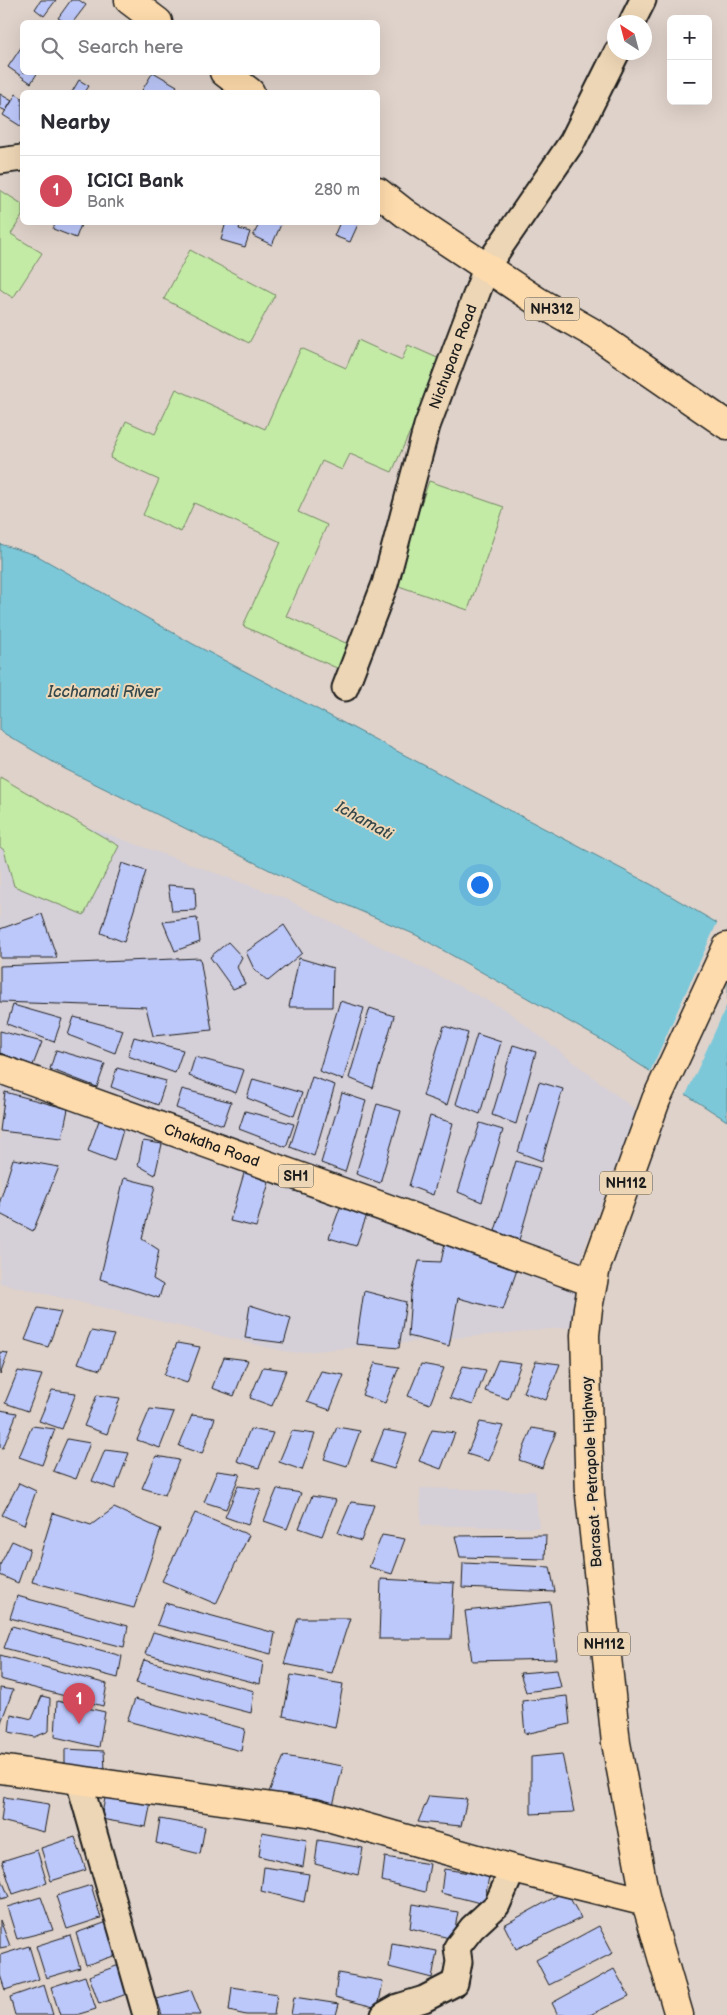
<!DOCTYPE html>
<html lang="en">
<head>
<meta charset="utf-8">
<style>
  :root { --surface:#fff; --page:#f2f2f3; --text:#2b2b33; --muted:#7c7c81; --line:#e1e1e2; --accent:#d1495b }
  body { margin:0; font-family:"Balsamiq Sans",sans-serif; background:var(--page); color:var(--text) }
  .controls { position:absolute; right:15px; top:15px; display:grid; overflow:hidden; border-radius:8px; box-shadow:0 5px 20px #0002 }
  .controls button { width:45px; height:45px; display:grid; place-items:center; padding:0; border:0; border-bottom:1px solid var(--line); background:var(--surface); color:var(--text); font:25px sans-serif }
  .compass { position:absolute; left:607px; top:15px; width:45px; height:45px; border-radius:50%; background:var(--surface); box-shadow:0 5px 20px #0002; rotate:324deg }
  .you { position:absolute; left:479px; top:884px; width:18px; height:18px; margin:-12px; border:4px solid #fff; border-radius:50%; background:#1a73e8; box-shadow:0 0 0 8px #1a73e833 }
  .badge { display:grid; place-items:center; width:32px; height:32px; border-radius:50%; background:var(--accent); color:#fff; font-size:16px; font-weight:700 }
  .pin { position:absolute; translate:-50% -41px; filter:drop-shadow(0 1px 2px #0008) }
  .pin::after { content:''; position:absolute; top:26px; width:18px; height:15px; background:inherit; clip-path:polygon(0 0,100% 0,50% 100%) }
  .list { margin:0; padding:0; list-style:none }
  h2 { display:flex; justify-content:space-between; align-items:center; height:65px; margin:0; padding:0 20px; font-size:21px }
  h2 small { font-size:16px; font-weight:400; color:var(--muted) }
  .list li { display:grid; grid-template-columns:32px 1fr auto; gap:15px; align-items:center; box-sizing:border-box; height:70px; padding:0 20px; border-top:1px solid var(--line) }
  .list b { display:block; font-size:19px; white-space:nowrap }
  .list p { margin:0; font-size:16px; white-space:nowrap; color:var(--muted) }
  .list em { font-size:16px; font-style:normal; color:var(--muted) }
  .icon { flex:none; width:28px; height:28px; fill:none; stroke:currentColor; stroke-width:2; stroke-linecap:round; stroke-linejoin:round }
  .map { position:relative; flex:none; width:727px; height:2015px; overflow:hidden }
  .search { position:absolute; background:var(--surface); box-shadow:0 5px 20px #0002; left:20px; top:20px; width:360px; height:55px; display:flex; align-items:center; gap:12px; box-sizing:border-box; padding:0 18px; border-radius:8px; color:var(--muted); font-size:19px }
  .panel { position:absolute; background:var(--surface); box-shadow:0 5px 20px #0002; left:20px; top:90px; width:360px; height:135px; border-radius:8px }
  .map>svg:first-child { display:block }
  .built { fill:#d5cfd8 }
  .green { fill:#c4eba6; stroke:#708461 }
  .water { fill:#7bc8d9; stroke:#55838d }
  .pier { fill:#dfd2ca }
  .building { fill:#bdc8fa; stroke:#1c1c1c }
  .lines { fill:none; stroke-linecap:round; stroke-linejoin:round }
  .street-casing { stroke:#1c1c1c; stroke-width:29 }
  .primary-casing { stroke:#1c1c1c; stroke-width:31 }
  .highway-casing { stroke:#1c1c1c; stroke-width:31 }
  .street { stroke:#edd6b5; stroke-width:25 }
  .primary { stroke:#fedbac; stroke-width:28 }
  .highway { stroke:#fedbac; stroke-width:28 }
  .labels { text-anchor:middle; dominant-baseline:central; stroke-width:4; stroke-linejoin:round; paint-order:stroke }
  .shield { fill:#edd6b5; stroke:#5b544a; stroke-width:1 }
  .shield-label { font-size:14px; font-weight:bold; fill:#1c1c1c }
  .street-label { font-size:15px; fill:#1c1c1c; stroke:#edd6b5 }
  .water-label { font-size:16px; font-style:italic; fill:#34474b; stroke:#edd6b5 }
</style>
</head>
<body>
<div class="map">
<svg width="727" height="2015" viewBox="0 0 727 2015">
  <rect width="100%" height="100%" fill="#dfd2ca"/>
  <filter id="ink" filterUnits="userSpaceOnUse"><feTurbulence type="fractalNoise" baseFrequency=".02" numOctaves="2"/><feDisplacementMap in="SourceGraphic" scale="10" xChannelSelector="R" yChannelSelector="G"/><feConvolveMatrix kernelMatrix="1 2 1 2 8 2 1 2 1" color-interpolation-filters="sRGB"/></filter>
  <g filter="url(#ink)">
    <path class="built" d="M0 795 284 898 506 1010 637 1111 582 1254 571 1327 292 1353 0 1283Z
      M420 1488 535 1491 539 1528 421 1525Z"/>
    <path class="green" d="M0 190 22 204V216L11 234 42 253 13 298 0 289Z
      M190 250 275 295 249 343 164 299Z
      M358 340 402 360 408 345 442 360 392 472 350 454 342 470 322 461 298 512 327 525 286 616 350 645 339 669 243 626 281 542 194 503 181 532 143 515 159 480 110 458 126 421 155 434 176 389 265 429 301 348 346 368Z
      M429 481 504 507 468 610 393 584Z
      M0 777 119 846 84 915 14 886 4 850 0 847Z"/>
    <path class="water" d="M0 544 36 555 193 644 654 886 727 929V1121L600 1039 416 935 302 886 65 769 0 731Z"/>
    <path class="pier" d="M718 921 727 926V1005L685 1097 649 1074Z"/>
    <path class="building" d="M41 0H56L44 16 35 9Z
      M71 0H79L86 5 73 22H65L58 18Z
      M22 46V72H38L31 83 8 67Z
      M153 72 177 86 173 92H141Z
      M79 80 89 86 85 92H72Z
      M0 94 12 101 6 111 0 108Z
      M16 94 22 98V127L3 115Z
      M56 222H82L76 238 53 229Z
      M226 222H241L239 229 250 232 245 247 221 240Z
      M260 222H282L272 245 253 236Z
      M340 222H359L350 242 334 236Z
      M122 863 146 871 124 942 101 933Z
      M168 885 195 887 196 910 172 911Z
      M42 914 57 958H0V929Z
      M197 918 200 942 175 951 163 922Z
      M284 925 302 953 268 981 254 969 246 952Z
      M228 942 242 957 237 967 245 984 233 989 210 957Z
      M200 958 212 1030 153 1036 146 1007 0 1002V966Z
      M299 958 333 968 332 1007H289Z
      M340 1001 364 1008 343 1080 319 1071Z
      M13 1005 62 1019 54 1042 7 1024Z
      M370 1008 394 1016 373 1088 349 1078Z
      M74 1017 123 1030 115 1053 68 1035Z
      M444 1026 468 1033 447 1105 423 1096Z
      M0 1031 42 1042 33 1065 0 1053Z
      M477 1034 501 1042 480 1114 456 1104Z
      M134 1037 183 1050 175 1073 128 1056Z
      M513 1045 536 1052 516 1124 492 1115Z
      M56 1050 105 1064 97 1087 50 1069Z
      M195 1057 244 1070 236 1093 189 1076Z
      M117 1068 166 1081 158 1105 111 1087Z
      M312 1077 335 1085 314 1156 290 1147Z
      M253 1079 302 1093 294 1116 247 1098Z
      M539 1082 563 1089 542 1161 518 1152Z
      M182 1089 231 1102 223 1125 176 1108Z
      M5 1092 68 1109 62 1138 0 1131Z
      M342 1093 366 1101 345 1172 321 1163Z
      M377 1104 401 1111 380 1183 356 1174Z
      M245 1111 294 1124 286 1147 239 1129Z
      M101 1115 125 1123 114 1161 88 1151Z
      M430 1116 453 1123 433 1195 409 1186Z
      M480 1123 503 1130 482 1202 458 1192Z
      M143 1141 162 1144 155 1175 138 1165Z
      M13 1159 59 1167 33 1231 0 1214V1201Z
      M516 1161 540 1168 519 1240 495 1231Z
      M245 1170 270 1179 256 1227 230 1221Z
      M124 1178 155 1186 142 1239 159 1250 153 1279 163 1285 159 1298 100 1279Z
      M341 1205 369 1209 356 1246 329 1238Z
      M445 1243 518 1267 503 1310 458 1298 449 1346 408 1336 411 1294 419 1261 441 1262Z
      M364 1291 406 1302 399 1348 356 1344Z
      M250 1305 291 1318 284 1343 245 1338Z
      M38 1308 61 1312 48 1347 25 1340Z
      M91 1331 114 1335 100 1370 78 1363Z
      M177 1343 200 1347 187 1383 164 1375Z
      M0 1352 8 1353 0 1375Z
      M224 1357 248 1360 234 1396 212 1388Z
      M498 1360 521 1363 508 1399 485 1391Z
      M536 1361 560 1364 546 1400 523 1392Z
      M375 1363 399 1367 385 1403 362 1395Z
      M421 1364 444 1368 430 1404 408 1396Z
      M463 1366 486 1370 473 1405 450 1398Z
      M263 1367 286 1370 272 1406 250 1398Z
      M18 1371 42 1375 28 1411 5 1403Z
      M321 1371 344 1375 330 1410 307 1402Z
      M52 1390 76 1393 62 1429 39 1421Z
      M97 1395 120 1398 107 1434 84 1426Z
      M150 1409 174 1412 160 1448 137 1440Z
      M0 1410 17 1413 3 1448 0 1447Z
      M192 1415 215 1418 202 1454 179 1446Z
      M480 1422 503 1426 489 1461 467 1454Z
      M32 1426 55 1429 42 1465 19 1457Z
      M337 1427 360 1431 347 1466 324 1459Z
      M532 1428 556 1432 542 1468 519 1460Z
      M250 1429 273 1433 259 1468 237 1461Z
      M384 1430 407 1434 394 1469 371 1462Z
      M432 1430 455 1433 441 1469 419 1461Z
      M292 1431 315 1434 302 1470 279 1462Z
      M67 1439 90 1443 76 1479 53 1471Z
      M105 1450 129 1453 115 1489 92 1481Z
      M156 1456 179 1460 165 1495 142 1488Z
      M217 1471 240 1474 226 1509 204 1502Z
      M19 1483 36 1491 24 1525 2 1515Z
      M238 1486 261 1489 248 1525 225 1517Z
      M277 1489 301 1493 287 1529 264 1521Z
      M312 1496 336 1500 322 1536 299 1528Z
      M351 1502 374 1505 361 1541 338 1533Z
      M114 1508 161 1529 134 1608 32 1582 53 1513 91 1525Z
      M195 1513 249 1535 216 1604 162 1581Z
      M382 1535 405 1539 392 1574 369 1567Z
      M546 1535 545 1559 460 1557 455 1536Z
      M12 1541 30 1549 18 1583 0 1575V1565Z
      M463 1563 550 1567 555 1592 462 1588Z
      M381 1579 454 1583 451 1639H379Z
      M17 1596 128 1626 124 1647 10 1618Z
      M550 1602 557 1659 472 1661 465 1611Z
      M165 1603 275 1633 271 1654 157 1625Z
      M298 1618H350L332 1673 284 1664Z
      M12 1626 122 1656 118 1678 4 1648Z
      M153 1632 263 1662 260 1684 145 1654Z
      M0 1655 107 1684 103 1706 0 1679Z
      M144 1660 254 1691 251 1713 136 1683Z
      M557 1670 561 1687 526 1692 520 1673Z
      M291 1675 343 1684 335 1728 283 1716Z
      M0 1688 13 1690 0 1725Z
      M42 1696 50 1698 49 1731 35 1737 9 1732 11 1714 32 1719Z
      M567 1696 570 1724 525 1734 522 1701Z
      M135 1699 245 1729 241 1751 127 1721Z
      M57 1701 105 1712 99 1747 55 1737Z
      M65 1749 104 1751 105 1771 65 1765Z
      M562 1754 574 1812 531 1814V1757Z
      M284 1756 343 1766 332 1809 269 1792Z
      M106 1793 151 1802 146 1827 101 1819Z
      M429 1796 467 1799 461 1826 418 1822Z
      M4 1797 49 1804 44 1832 1 1821Z
      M160 1819 205 1827 200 1854 156 1843Z
      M262 1832 307 1840 303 1867 259 1856Z
      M75 1837 86 1870 51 1881 41 1848Z
      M318 1840 363 1848 358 1875 315 1864Z
      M37 1850 47 1883 13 1894 2 1861Z
      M385 1857 430 1864 425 1892 382 1881Z
      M264 1867 309 1874 304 1902 261 1891Z
      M444 1869 489 1876 484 1904 441 1893Z
      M0 1875 9 1897 0 1899Z
      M91 1885 101 1918 67 1929 56 1896Z
      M566 1891 581 1918 516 1949 504 1925Z
      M41 1897 53 1930 17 1939 7 1907Z
      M413 1904 458 1912 453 1939 410 1928Z
      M0 1920 10 1946 0 1948Z
      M110 1921 120 1954 86 1965 76 1933Z
      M599 1926 613 1953 549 1985 536 1960Z
      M70 1935 80 1968 46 1978 36 1946Z
      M392 1943 437 1951 432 1978 389 1967Z
      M29 1946 39 1979 5 1990 0 1975V1955Z
      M122 1964 132 1992 99 2004 89 1976Z
      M614 1969 629 1996 590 2015H558L552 2003Z
      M338 1973 383 1981 378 2008 335 1997Z
      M85 1976 96 2009 76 2015H60L51 1987Z
      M44 1985 53 2015H15L10 1997Z
      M232 1987 277 1994 274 2015H246L229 2011Z
      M191 1990 201 2015H162L157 1999Z
      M294 1997 339 2004 336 2015H291Z"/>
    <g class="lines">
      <g class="street-casing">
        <g id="street">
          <path d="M632 22 643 0"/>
          <path d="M0 161 22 158"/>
          <path id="s1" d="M345 688 385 584 427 426 487 266 572 142 617 52"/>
          <path d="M79 1781 146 2015"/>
          <path d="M384 2015 398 2007 424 1999 455 1983 459 1962 457 1947 472 1928 497 1905 513 1869"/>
        </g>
      </g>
      <g class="primary-casing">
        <g id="primary">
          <path id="s2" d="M0 1069 592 1282"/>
          <path d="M0 1769 314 1813 513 1869 646 1902"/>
        </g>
      </g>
      <g class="highway-casing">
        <path id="highway" d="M129 0 158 22
          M224 72 250 92
          M378 192 406 214 537 301 595 334 727 425
          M679 2015 646 1902 616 1743 590 1495 585 1335 588 1308 596 1267 656 1100 727 947"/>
      </g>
      <use href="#street" class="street"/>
      <use href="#primary" class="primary"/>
      <use href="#highway" class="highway"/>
    </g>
  </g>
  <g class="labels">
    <g class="shield">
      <rect x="524.5" y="297.5" width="55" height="23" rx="4"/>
      <rect x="278.5" y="1164.5" width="35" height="23" rx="4"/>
      <rect x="600" y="1171.5" width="52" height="23" rx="4"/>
      <rect x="578" y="1632.5" width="52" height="23" rx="4"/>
    </g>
    <g class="shield-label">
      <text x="552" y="309">NH312</text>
      <text x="296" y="1176">SH1</text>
      <text x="626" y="1183">NH112</text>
      <text x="604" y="1644">NH112</text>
    </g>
    <g class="street-label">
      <text stroke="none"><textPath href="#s1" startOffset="349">Nichupara Road</textPath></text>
      <text stroke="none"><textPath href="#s2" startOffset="225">Chakdha Road</textPath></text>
      <text transform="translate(592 1472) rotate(-93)">Barasat - Petrapole Highway</text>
    </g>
    <g class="water-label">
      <text x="104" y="692">Icchamati River</text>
      <text transform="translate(364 821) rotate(29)">Ichamati</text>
    </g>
  </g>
</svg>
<div class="controls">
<button>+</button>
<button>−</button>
</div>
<svg class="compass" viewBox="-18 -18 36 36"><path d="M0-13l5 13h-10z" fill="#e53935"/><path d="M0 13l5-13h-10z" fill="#7c7c81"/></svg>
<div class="you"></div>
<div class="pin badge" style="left:79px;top:1724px">1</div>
<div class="search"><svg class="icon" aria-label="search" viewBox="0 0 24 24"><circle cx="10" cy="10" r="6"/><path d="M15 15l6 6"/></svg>Search here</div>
<section class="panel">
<h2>Nearby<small></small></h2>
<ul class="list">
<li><span class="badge">1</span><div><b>ICICI Bank</b><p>Bank</p></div><em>280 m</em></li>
</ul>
</section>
</div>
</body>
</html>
